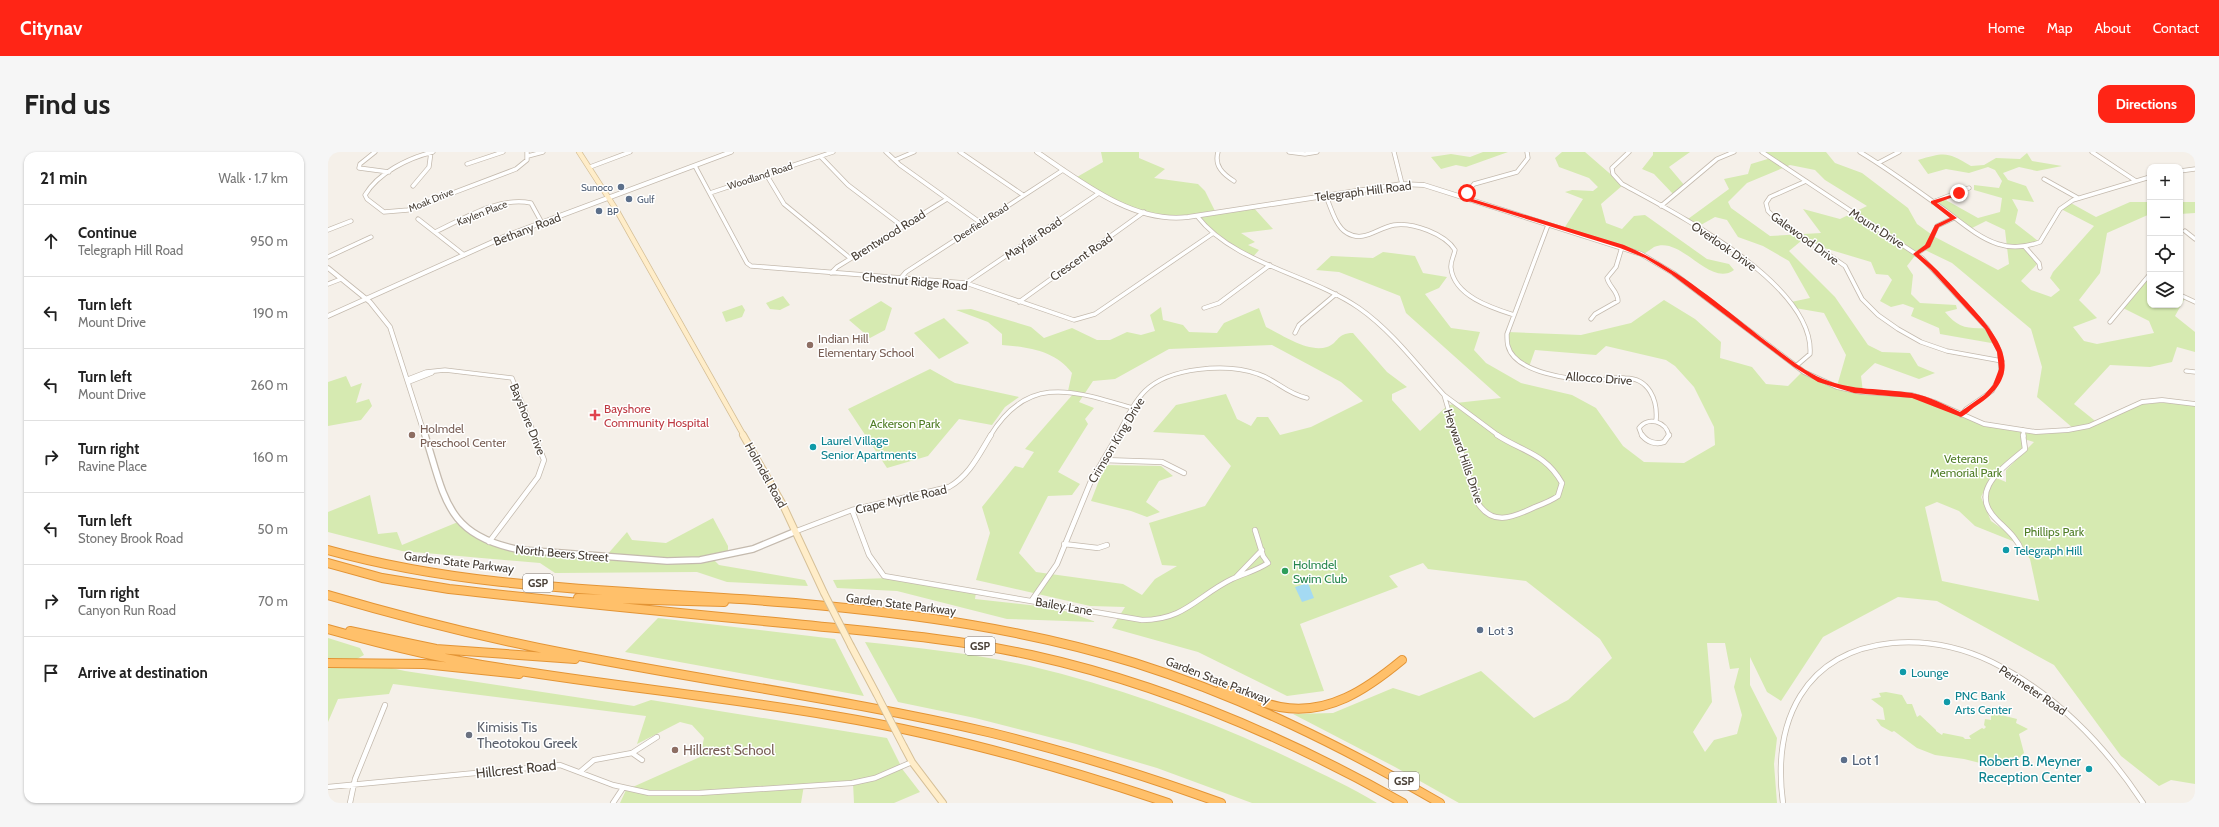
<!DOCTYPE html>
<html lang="en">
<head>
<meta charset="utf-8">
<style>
  :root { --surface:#fff; --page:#f6f6f6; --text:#222; --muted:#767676; --line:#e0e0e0; --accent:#ff2516 }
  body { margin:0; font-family:Cabin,sans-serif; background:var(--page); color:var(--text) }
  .controls { position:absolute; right:12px; top:12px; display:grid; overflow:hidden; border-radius:8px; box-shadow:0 1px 3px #0004 }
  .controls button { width:36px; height:36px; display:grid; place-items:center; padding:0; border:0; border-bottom:1px solid var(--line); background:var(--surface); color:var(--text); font:20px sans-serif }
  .stop { position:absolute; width:12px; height:12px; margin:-9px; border:3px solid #ff2516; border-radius:50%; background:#fff }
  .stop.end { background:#ff2516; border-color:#fff; box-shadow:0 1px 4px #0008 }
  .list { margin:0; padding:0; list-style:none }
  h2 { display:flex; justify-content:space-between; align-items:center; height:52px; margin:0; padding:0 16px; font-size:17px }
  h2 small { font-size:13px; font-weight:400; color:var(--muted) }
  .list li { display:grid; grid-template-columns:26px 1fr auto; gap:12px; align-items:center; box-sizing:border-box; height:72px; padding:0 16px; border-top:1px solid var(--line) }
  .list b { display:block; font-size:15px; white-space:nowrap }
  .list p { margin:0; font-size:13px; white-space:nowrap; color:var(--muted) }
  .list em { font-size:13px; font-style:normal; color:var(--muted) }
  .icon { flex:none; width:22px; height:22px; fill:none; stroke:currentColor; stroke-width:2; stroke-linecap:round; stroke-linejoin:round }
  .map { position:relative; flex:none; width:1867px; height:651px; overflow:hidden; border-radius:12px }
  header { display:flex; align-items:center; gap:24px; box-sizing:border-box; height:56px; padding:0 20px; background:var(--accent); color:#fff }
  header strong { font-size:19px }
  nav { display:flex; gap:22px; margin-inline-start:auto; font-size:14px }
  .intro { display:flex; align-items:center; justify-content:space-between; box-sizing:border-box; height:96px; padding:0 24px }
  h1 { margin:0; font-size:28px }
  .button { padding:10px 18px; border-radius:12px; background:var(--accent); color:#fff; font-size:14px; font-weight:700 }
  main { display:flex; gap:24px; padding:0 24px }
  aside { flex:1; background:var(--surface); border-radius:12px; box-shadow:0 1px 3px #0004 }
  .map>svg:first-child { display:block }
  .green { fill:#d6eab1; fill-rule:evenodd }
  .water { fill:#a4daf3 }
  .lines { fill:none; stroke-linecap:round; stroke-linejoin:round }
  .minor-far1-casing { stroke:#c4baae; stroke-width:5 }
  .minor-casing { stroke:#c4baae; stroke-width:6 }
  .tertiary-far1-casing { stroke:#c4baae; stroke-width:5.5 }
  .tertiary-casing { stroke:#c4baae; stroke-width:8 }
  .secondary-far1-casing { stroke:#d6c098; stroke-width:6 }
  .secondary-casing { stroke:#d6c098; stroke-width:8 }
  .motorway-casing { stroke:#e39435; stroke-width:10 }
  .minor-far1 { stroke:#fff; stroke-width:3.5 }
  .minor { stroke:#fff; stroke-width:4.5 }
  .tertiary-far1 { stroke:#fff; stroke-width:4 }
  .tertiary { stroke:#fff; stroke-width:5.5 }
  .secondary-far1 { stroke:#ffedc9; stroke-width:4.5 }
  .secondary { stroke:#ffedc9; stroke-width:6 }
  .motorway { stroke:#ffc06a; stroke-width:8 }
  .secondary-bridge-casing { stroke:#d6c098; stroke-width:8; stroke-linecap:butt }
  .secondary-bridge { stroke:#ffedc9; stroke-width:6 }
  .route { fill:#ff2516 }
  .service-dot { fill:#5c6f8a; stroke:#fff; stroke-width:1.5 }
  .education-dot { fill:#8d6e63; stroke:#fff; stroke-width:1.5 }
  .health-dot { fill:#e0444e; stroke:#fff; stroke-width:1.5 }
  .culture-dot { fill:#0f9aa8; stroke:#fff; stroke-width:1.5 }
  .leisure-dot { fill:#2e9e5b; stroke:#fff; stroke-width:1.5 }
  .worship-dot { fill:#6b7280; stroke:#fff; stroke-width:1.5 }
  .labels { text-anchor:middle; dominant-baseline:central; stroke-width:3; stroke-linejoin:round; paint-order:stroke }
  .far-street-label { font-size:10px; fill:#494037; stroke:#fff }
  .far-service-label { font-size:10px; fill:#4e5e75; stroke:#fff; text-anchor:start }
  .shield { fill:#fff; stroke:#807973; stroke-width:1 }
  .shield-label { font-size:11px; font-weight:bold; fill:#494037 }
  .street-label { font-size:12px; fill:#494037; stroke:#fff }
  .education-label { font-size:12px; fill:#785e54; stroke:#fff; text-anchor:start }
  .health-label { font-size:12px; fill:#be3a42; stroke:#fff; text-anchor:start }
  .park-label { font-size:12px; fill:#507e27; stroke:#fff }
  .culture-label { font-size:12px; fill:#0d838f; stroke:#fff; text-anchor:start }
  .leisure-label { font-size:12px; fill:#27864d; stroke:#fff; text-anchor:start }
  .service-label { font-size:12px; fill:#4e5e75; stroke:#fff; text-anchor:start }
  .near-worship-label { font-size:14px; fill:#5b616d; stroke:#fff; text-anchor:start }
  .near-education-label { font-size:14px; fill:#785e54; stroke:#fff; text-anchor:start }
  .near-service-label { font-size:14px; fill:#4e5e75; stroke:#fff; text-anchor:start }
  .near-culture-label { font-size:14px; fill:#0d838f; stroke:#fff; text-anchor:end }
  .near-street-label { font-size:14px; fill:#494037; stroke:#fff }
</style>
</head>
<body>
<header>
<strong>Citynav</strong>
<nav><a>Home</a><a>Map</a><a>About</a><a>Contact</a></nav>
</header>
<div class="intro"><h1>Find us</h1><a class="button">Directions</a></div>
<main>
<aside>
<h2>21 min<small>Walk · 1.7 km</small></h2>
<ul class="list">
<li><svg class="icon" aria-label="ahead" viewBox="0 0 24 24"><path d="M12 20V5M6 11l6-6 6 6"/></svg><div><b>Continue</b><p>Telegraph Hill Road</p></div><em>950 m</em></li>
<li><svg class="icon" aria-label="left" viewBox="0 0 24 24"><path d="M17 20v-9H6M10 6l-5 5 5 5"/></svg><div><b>Turn left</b><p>Mount Drive</p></div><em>190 m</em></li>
<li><svg class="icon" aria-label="left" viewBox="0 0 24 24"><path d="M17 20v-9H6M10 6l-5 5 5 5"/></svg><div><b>Turn left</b><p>Mount Drive</p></div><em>260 m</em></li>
<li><svg class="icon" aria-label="right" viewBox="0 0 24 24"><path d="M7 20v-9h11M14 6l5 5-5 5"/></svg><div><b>Turn right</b><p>Ravine Place</p></div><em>160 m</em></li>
<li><svg class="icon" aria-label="left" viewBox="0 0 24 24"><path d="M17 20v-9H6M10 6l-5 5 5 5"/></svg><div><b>Turn left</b><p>Stoney Brook Road</p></div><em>50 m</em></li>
<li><svg class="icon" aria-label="right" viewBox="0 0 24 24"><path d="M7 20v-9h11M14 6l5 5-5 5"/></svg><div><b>Turn right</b><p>Canyon Run Road</p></div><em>70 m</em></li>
<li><svg class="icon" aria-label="arrive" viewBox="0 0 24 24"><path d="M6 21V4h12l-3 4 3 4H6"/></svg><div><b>Arrive at destination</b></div></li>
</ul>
</aside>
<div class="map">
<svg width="1867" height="651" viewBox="0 0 1867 651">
  <rect width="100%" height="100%" fill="#f5f0e9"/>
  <path class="green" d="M773 0H811V6L837 17 826 26 870 32 877 39 888 61 925 55 945 77 913 81 927 90 920 93 931 98 924 106 890 87 867 64H825L775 43 749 25 775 10Z
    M1155 0H1180L1138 15 1128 13 1113 17 1103 5 1123 2 1142 5Z
    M1234 0H1257L1295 33 1273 52 1278 71 1294 77 1306 64 1317 63 1379 107 1401 112 1406 118C1381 136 1354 83 1326 95 1323 97 1319 100 1316 102L1235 78 1255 47 1237 40 1244 38 1265 39 1270 35 1261 26 1231 15 1227 6Z
    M1325 0H1362L1341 15 1357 34 1345 42 1326 22 1314 17 1325 3Z
    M1437 0H1498L1507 11 1534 21 1580 56 1589 72 1607 85 1670 118 1681 112 1677 78 1658 69 1642 77 1606 51 1616 47 1650 66 1672 60 1674 46 1646 38V33L1671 36 1674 29 1667 18 1660 15 1641 21 1618 17 1600 22 1590 8C1618 0 1619 0 1643 14L1656 13 1668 6 1692 7 1699 1 1704 9 1734 14 1709 19 1691 15 1675 21 1680 28 1698 34 1706 50 1684 47 1690 58 1687 71 1710 89 1697 95 1711 110 1693 129 1703 138 1723 145 1732 138 1722 126 1725 120 1766 74 1733 57 1741 50 1768 65 1802 50H1822V62L1779 81 1772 121 1751 148 1769 166 1745 175 1756 189 1769 192 1826 181 1821 169 1795 156 1817 128 1822 130V153H1852V143L1857 146 1847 164 1867 180V200L1849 195 1844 210 1822 215 1782 213 1746 252 1771 272 1808 252 1852 249 1867 252V632L1843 628 1831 634 1793 604 1726 513 1609 449 1570 445 1495 485 1453 549 1439 540 1422 505V533L1449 586 1446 612 1449 651H1131L1067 615 965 562 1005 561 1065 536 1091 544 1153 519 1206 566 1240 548 1284 506 1272 487 1198 429 1100 417 1095 411 1061 424 1070 435 972 472 996 539 959 544 870 500 784 476 797 455 762 454 648 428 662 381 654 355 687 314 695 316 706 300 697 297 746 241 740 239 744 221C728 199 700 195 674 193V182L660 170 628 158 643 157 703 175 716 186 744 176 769 188H782L799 180 813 183 827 179 822 163 833 155 835 168 855 173 861 180 889 181 896 171 931 156 938 175C954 183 980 201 999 195 1011 191 1008 181 1025 181L1059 220 1079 235 1064 242V248L1092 279 1119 254 1128 251 1173 246 1078 161 1072 144 1011 120 988 118 1003 104 1045 106 1055 100 1087 104 1095 121 1119 125 1111 136 1097 142 1123 176 1152 180 1146 198 1158 211 1193 231 1244 243 1268 256 1295 294 1316 310 1356 311 1387 293 1386 275 1366 235 1347 214 1338 208 1278 194 1268 203 1207 198 1201 215 1180 198V180L1253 183 1303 171 1336 148 1367 167 1393 190 1392 206 1424 215 1438 232 1460 234 1475 219 1509 234 1518 203 1496 161 1467 156 1463 150 1482 146 1461 109 1435 94 1410 85 1399 68 1387 65 1371 74 1360 67 1401 37 1396 27 1420 22 1423 12 1443 6ZM1462 13 1487 18 1497 28 1539 54 1512 67 1475 57 1493 81 1442 84 1403 56 1400 50 1419 31ZM1473 89 1543 110 1548 122 1560 123 1564 128 1552 149 1563 155 1575 152 1586 156 1583 164 1611 176 1612 182 1669 192 1659 176C1640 177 1630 176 1617 160L1629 157 1628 153 1592 151 1583 142 1585 123 1579 114 1589 101 1597 98 1624 111 1703 177 1714 215 1709 245 1746 277 1710 280 1660 273 1596 246 1535 240 1533 224 1547 211 1591 227 1607 221 1590 214 1582 201 1554 200 1540 193 1507 145 1461 99ZM944 193 1013 230 1035 249 983 275 952 283 940 265H929L923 274 909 267 898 242 848 253 825 280 876 283 903 314 877 354 821 371 834 413 849 414 827 427 814 443 795 432 708 420 691 401 720 344 744 343 752 332 730 320 760 272 757 267 766 256 751 250 765 229 787 227 841 197ZM1696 287 1706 290 1678 318V330L1666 325 1654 345 1683 383 1663 369 1653 345 1663 325 1696 295ZM1609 350 1631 359 1647 374 1687 390 1685 385 1702 407 1711 449 1614 429 1597 355ZM1379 491H1397L1402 517 1411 516 1406 535 1414 563 1409 582 1386 588 1377 600 1365 580 1384 550Z
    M1852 50H1867V61L1852 62Z
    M455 144 462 153 452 158 442 157 438 151Z
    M553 149 564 156 557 178 542 186 521 168Z
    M414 153 417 158 414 165 398 170 394 160Z
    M616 166 641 191 611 207 586 181Z
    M602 217 627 231 691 245 677 255 664 273 631 267 600 304 559 316 520 257Z
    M18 224 23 235 34 231 28 251 41 247 44 254 33 268 0 274V230Z
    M777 313 833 314 845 324 831 329 818 350 832 360 819 365 803 359 763 349Z
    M42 343 50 382 69 380 74 393 130 370 180 396 278 404 299 380 304 388 338 391 385 366 400 394V402L384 406 391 413 477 428 480 434 399 430 369 420 227 421 212 411 74 399 0 380V360Z
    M561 426 648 440 647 447 728 456 768 470 679 467 569 439 509 436 505 428Z
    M330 466 507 487 536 544 297 500Z
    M0 486 32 496 36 503 27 508 0 507Z
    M537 490C592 496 648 502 702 514 790 535 876 566 957 604 988 619 1019 633 1049 651H924L829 616 748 592 647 566 570 550Z
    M41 511 77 519 306 554 323 548 559 586 575 618 592 640 566 651H526L525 631 476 633 473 651H292L298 638 372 605 376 586 364 573 352 570 309 592 318 564 65 532 61 542 10 547 0 570V516Z
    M1558 540 1574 543 1579 552H1584L1589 565 1592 563 1608 578V579L1614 583 1615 581 1635 585 1637 587H1643L1641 584 1654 576 1656 577 1658 575 1656 573 1657 567 1663 568V564L1665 561 1689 567 1688 571 1700 577 1691 582 1696 601 1690 607 1688 605 1682 610 1664 614 1636 607 1607 603 1589 596 1566 579 1564 580 1553 574 1548 567 1557 568 1555 556 1543 547 1553 545 1551 541Z"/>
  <path class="water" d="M980 431 986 446 974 450 967 435Z"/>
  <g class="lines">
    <g class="minor-far1-casing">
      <path id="minor-far1" d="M47 0 32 12 31 16 61 20
        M105 0C80 6 50 21 37 43L39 47 56 60 80 58 188 17 199 8V0
        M558 0 572 13 653 71
        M632 0 695 43
        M890 0C886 14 895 22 906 29
        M961 0 977 2 989 0
        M1066 0 1074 32
        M1301 0 1284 16 1285 22 1294 32C1347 61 1487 132 1482 202L1468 214
        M1434 0 1594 106 1659 176 1672 200 1673 222 1664 239 1638 257 1633 263
        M1532 0C1562 18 1590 39 1618 59 1634 71 1651 86 1670 92 1685 97 1698 95 1712 90L1732 57 1745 48 1822 25
        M1764 0 1808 29
        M0 2 3 0
        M200 4 215 0
        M493 5 520 33 574 74
        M567 8 586 0
        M1550 11 1571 0
        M139 12 175 0
        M367 14 419 111 423 114 638 131 746 168 767 162 884 82
        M262 15 302 0
        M1852 19 1867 17
        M438 22 456 52 522 106
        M1716 27 1750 46
        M1476 30 1442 45 1438 51 1440 59 1447 66 1517 114 1534 147 1550 163 1570 177 1593 190 1619 199 1674 209
        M85 34 101 15 103 0
        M382 41 505 0
        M998 44C1003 56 1008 75 1019 81 1036 91 1049 76 1066 73 1085 70 1117 82 1127 98 1126 104 1122 110 1123 116 1126 144 1164 156 1186 163
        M1135 46 1146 32 1189 20 1200 6 1199 0
        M1605 50 1641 36
        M1333 54 1389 7 1406 0
        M869 64C906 112 982 122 1031 156 1064 179 1089 213 1116 243
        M90 67 136 103
        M1220 73 1179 182C1179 186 1179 191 1180 194 1187 221 1244 228 1267 228 1277 228 1287 225 1297 226 1321 226 1330 248 1328 269
        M0 78 23 69
        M1857 79 1867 87
        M107 80C135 67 171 44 203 51L214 71
        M1697 95 1711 111 1712 116
        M1588 102 1600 94 1609 74 1626 66
        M0 105 43 85
        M503 121 509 115 619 47
        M572 127 578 120 735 18
        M638 131 771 41
        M0 132 13 127
        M1852 143 1867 150
        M691 150 816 60
        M876 156 891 151 942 113
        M1263 167 1267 162 1290 149C1290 139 1281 135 1279 126L1288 115 1294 95
        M1782 170 1822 122
        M967 181 971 173 1008 142
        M1858 219 1867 220
        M80 227 98 220 117 218 184 226 207 284
        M81 230 104 221
        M1116 243 1171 284
        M1116 243 1128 284
        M1695 278 1696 284
        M662 284C700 221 746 239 805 256
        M789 284C797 269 805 251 817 239 841 215 899 211 930 222 949 228 957 241 979 246
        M1314 284 1311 276C1320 264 1338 269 1341 284"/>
    </g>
    <g class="minor-casing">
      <path id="minor" d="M1128 283 1148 348C1163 375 1184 366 1207 355 1215 352 1223 349 1230 344L1234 331C1217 301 1195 300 1169 283
        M1314 283C1319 290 1328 293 1336 290L1341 283
        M775 308 834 310 856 321
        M524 358 541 403 556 424 814 468C857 468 869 444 904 427 917 421 928 419 940 411L935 404 927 378
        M466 380 524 358 621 335C642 323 651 302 663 283
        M161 390 210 325 216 308 206 283
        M736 392 770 396 779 393
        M1694 399C1689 386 1679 378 1669 368 1639 339 1675 316 1697 297L1695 283
        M908 425 934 398
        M704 448 729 412 763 329 790 283
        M304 601 314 608
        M253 619 266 608 304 601 329 585
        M0 635 232 613 285 633 321 641H371L524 631 547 626 584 610
        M22 651 27 627 57 553
        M285 651 295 636
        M1455 651C1444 569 1476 500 1564 491 1598 488 1633 495 1664 510 1728 542 1776 592 1815 651"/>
    </g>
    <g class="tertiary-far1-casing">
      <path id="tertiary-far1" d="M709 0C752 29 805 72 860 65L1074 32 1096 33 1313 102 1345 121 1476 220 1509 235 1533 240 1584 243 1606 250 1656 272 1708 280 1740 278 1761 274 1814 250 1834 248 1867 252
        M0 116 42 150 62 175 97 284
        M0 164 178 84 403 0"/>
    </g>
    <g class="tertiary-casing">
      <path id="tertiary" d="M97 283C117 346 118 385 194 398L339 409 372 408 425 397 466 380"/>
    </g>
    <g class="secondary-far1-casing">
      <path id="secondary-far1" d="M251 0 289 59 416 284"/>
    </g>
    <g class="secondary-casing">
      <path id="secondary" d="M415 283 454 351 496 441
        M523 494 548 541
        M576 595 584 610 615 651"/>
    </g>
    <g class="motorway-casing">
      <path id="motorway" d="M0 398C154 441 319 438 477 452 588 462 700 478 807 511 915 545 1015 595 1112 651
        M0 411 54 426 121 437C236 450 351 461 467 472 545 480 625 486 703 503 835 532 958 585 1075 651
        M0 443C81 467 163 487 246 503 385 530 526 549 664 581 741 600 818 624 893 651
        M250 446 396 450
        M0 477C57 493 114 507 173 516 283 534 395 545 506 564 620 583 731 614 840 651
        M22 479 108 497 247 507
        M0 511 96 512 191 522
        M893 537C913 542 932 551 952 555 1000 564 1039 537 1074 508"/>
    </g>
    <use href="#minor-far1" class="minor-far1"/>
    <use href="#minor" class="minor"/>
    <use href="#tertiary-far1" class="tertiary-far1"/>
    <use href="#tertiary" class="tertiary"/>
    <use href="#secondary-far1" class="secondary-far1"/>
    <use href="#secondary" class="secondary"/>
    <use href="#motorway" class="motorway"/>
    <g class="secondary-bridge-casing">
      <path id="secondary-bridge" d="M496 441 523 494
        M548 541 576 595"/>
    </g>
    <use href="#secondary-bridge" class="secondary-bridge"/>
  </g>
  <path class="route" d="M1137 40 1141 41 1138 45 1296 93C1349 115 1394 155 1439 190 1457 203 1474 218 1495 227 1524 239 1554 236 1584 241 1601 244 1617 253 1632 260L1656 243 1665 233 1671 217 1669 200 1657 177 1603 118 1585 102 1597 93 1607 73 1622 66 1603 51V49L1633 40V42L1609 51 1629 66 1611 75 1602 95 1591 102C1609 116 1623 133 1639 150 1670 184 1701 220 1648 254 1643 257 1638 263 1633 265L1584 246 1526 241 1490 230 1466 215 1343 122 1317 106 1292 96 1134 47Z"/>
  <g class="service-dot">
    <circle cx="293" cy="35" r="4"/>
    <circle cx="301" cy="47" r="4"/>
    <circle cx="271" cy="59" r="4"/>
    <circle cx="1152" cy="478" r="4"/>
    <circle cx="1516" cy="608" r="4"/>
  </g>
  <g class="education-dot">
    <circle cx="482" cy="193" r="4"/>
    <circle cx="84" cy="283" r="4"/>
    <circle cx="347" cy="598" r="4"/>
  </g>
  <path class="health-dot" d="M265 257h4v4h4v4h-4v4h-4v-4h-4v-4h4z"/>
  <g class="culture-dot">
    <circle cx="485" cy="295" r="4"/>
    <circle cx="1678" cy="398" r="4"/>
    <circle cx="1575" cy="520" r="4"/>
    <circle cx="1619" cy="550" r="4"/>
    <circle cx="1761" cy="617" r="4"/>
  </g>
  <circle class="leisure-dot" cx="957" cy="419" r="4"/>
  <circle class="worship-dot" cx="141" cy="583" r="4"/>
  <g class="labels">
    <g class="far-street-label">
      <text transform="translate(432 24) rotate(-18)">Woodland Road</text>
      <text transform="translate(103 48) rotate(-22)">Moak Drive</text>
      <text transform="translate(154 61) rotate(-21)">Kaylen Place</text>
      <text transform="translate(653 71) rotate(-33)">Deerfield Road</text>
    </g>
    <g class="far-service-label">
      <text x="285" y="35" text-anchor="end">Sunoco</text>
      <text x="309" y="47">Gulf</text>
      <text x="279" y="59">BP</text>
    </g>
    <g class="shield">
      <rect x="195" y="422" width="30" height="18" rx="3"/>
      <rect x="637" y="485" width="30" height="18" rx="3"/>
      <rect x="1061" y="620" width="30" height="18" rx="3"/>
    </g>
    <g class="shield-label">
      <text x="210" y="431">GSP</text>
      <text x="652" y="494">GSP</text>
      <text x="1076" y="629">GSP</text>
    </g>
    <g class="street-label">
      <text transform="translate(1035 39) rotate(-7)">Telegraph Hill Road</text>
      <text transform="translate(1549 76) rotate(33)">Mount Drive</text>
      <text transform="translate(199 77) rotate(-21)">Bethany Road</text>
      <text transform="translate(560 83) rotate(-32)">Brentwood Road</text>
      <text transform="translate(705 86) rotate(-34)">Mayfair Road</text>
      <text transform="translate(1477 86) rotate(36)">Galewood Drive</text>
      <text transform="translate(1396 94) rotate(35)">Overlook Drive</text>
      <text transform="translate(753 105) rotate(-35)">Crescent Road</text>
      <text transform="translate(587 129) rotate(5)">Chestnut Ridge Road</text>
      <text transform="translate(1271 226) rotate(4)">Allocco Drive</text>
      <text transform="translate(200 267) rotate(68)">Bayshore Drive</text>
      <text transform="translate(788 288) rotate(-59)">Crimson King Drive</text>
      <text transform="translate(1136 304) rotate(71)">Heyward Hills Drive</text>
      <text transform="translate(438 323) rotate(61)">Holmdel Road</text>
      <text transform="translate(573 347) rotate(-13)">Crape Myrtle Road</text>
      <text transform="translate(234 401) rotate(5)">North Beers Street</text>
      <text transform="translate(131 410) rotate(7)">Garden State Parkway</text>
      <text transform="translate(573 452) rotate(7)">Garden State Parkway</text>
      <text transform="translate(736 454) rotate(10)">Bailey Lane</text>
      <text transform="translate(890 528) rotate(21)">Garden State Parkway</text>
      <text transform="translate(1705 538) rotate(34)">Perimeter Road</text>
    </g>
    <g class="education-label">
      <text x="490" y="186">Indian Hill<tspan x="490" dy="14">Elementary School</tspan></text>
      <text x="92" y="276">Holmdel<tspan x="92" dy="14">Preschool Center</tspan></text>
    </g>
    <g class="health-label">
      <text x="276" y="256">Bayshore<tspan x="276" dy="14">Community Hospital</tspan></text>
    </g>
    <g class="park-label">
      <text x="577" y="271">Ackerson Park</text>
      <text x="1638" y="306">Veterans<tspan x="1638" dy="14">Memorial Park</tspan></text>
      <text x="1726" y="379">Phillips Park</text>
    </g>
    <g class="culture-label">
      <text x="493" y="288">Laurel Village<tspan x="493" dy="14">Senior Apartments</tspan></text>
      <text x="1686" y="398">Telegraph Hill</text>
      <text x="1583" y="520">Lounge</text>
      <text x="1627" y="543">PNC Bank<tspan x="1627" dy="14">Arts Center</tspan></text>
    </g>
    <g class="leisure-label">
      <text x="965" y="412">Holmdel<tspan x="965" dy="14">Swim Club</tspan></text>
    </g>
    <g class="service-label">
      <text x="1160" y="478">Lot 3</text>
    </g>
    <g class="near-worship-label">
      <text x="149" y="575">Kimisis Tis<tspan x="149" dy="16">Theotokou Greek</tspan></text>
    </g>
    <g class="near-education-label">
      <text x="355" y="598">Hillcrest School</text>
    </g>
    <g class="near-service-label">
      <text x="1524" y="608">Lot 1</text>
    </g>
    <g class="near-culture-label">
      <text x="1753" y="609">Robert B. Meyner<tspan x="1753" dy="16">Reception Center</tspan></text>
    </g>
    <g class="near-street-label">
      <text transform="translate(188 617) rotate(-6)">Hillcrest Road</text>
    </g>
  </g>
</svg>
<div class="controls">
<button>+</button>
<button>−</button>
<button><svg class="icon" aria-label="locate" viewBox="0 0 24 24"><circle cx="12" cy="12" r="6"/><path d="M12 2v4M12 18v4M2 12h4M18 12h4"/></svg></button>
<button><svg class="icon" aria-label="layers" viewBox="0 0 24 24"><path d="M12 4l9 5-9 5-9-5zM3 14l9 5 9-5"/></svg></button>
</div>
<div class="stop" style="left:1139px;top:41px"></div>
<div class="stop end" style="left:1631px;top:41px"></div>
</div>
</main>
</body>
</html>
